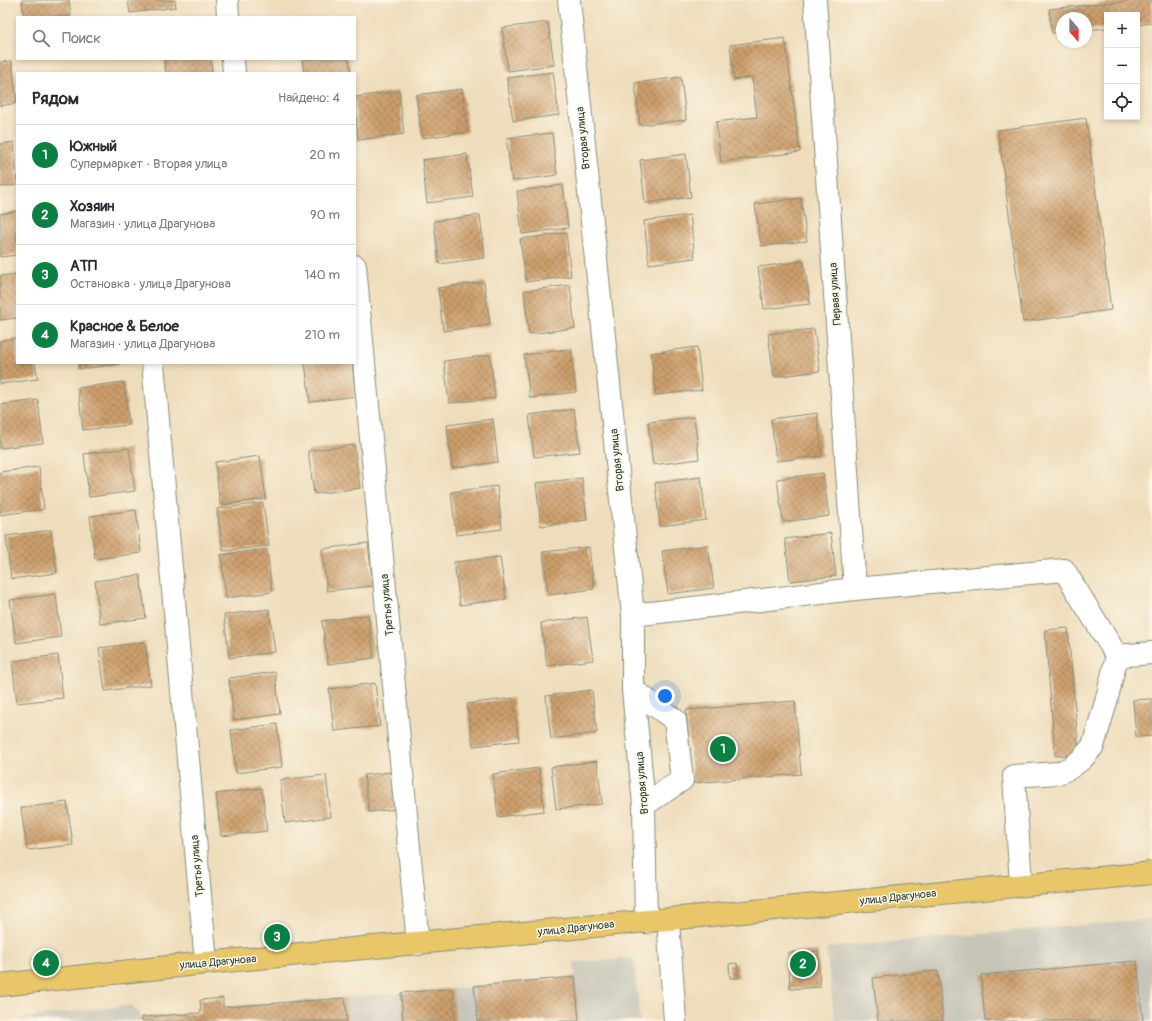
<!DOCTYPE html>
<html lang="ru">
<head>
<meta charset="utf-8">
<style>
  :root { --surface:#fff; --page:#f7f7f7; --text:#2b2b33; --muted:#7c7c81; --line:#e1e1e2; --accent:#0b8043 }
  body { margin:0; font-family:Pangolin,sans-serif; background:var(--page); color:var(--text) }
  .controls { position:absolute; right:12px; top:12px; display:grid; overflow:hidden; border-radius:0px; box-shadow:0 2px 6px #0003 }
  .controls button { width:36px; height:36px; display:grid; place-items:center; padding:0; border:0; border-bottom:1px solid var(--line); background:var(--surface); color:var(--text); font:20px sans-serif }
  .compass { position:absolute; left:1056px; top:12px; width:36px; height:36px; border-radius:50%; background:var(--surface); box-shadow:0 2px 6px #0003; rotate:159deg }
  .you { position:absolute; left:665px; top:696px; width:14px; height:14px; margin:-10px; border:3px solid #fff; border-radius:50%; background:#1a73e8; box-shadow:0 0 0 6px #1a73e833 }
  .badge { display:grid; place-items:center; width:26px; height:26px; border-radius:50%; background:var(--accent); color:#fff; font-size:13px; font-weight:700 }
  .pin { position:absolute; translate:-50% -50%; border:2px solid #fff; box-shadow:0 1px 4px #0006 }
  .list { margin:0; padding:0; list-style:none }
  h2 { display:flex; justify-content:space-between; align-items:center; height:52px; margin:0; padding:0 16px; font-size:17px }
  h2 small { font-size:13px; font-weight:400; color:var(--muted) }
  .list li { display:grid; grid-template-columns:26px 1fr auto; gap:12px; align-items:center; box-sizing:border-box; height:60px; padding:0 16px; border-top:1px solid var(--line) }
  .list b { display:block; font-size:15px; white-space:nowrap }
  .list p { margin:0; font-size:13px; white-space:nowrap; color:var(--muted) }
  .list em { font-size:13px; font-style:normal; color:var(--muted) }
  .icon { flex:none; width:22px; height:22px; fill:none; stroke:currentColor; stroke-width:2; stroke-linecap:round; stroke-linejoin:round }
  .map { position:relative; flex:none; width:1152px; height:1021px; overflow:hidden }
  .search { position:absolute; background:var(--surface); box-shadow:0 2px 6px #0003; left:16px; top:16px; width:340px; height:44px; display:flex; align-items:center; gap:10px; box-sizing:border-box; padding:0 14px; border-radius:0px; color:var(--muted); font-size:15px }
  .panel { position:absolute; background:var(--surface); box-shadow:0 2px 6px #0003; left:16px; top:72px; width:340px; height:292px; border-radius:0px }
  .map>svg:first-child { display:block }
  .industrial { fill:#c6c5b8 }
  .building { fill:url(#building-cross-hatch) }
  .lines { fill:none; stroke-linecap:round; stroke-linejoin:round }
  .minor-casing { stroke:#868d78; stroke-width:24 }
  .major-casing { stroke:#868d78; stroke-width:24 }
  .minor { stroke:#fff; stroke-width:22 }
  .major { stroke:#e9c769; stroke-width:22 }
  .labels { text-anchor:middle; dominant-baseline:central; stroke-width:3; stroke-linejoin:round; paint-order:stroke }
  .street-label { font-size:11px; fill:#1f3d34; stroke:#fcf5e5 }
</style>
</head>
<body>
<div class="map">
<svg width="1152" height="1021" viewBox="0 0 1152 1021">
  <defs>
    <pattern id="building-cross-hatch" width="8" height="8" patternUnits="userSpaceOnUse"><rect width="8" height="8" fill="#cd9f6c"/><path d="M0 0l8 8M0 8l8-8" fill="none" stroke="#a6835a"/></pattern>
  </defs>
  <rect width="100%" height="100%" fill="#fcf5e5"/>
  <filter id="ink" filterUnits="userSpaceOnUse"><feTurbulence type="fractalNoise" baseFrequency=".025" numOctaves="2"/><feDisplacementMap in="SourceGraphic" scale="8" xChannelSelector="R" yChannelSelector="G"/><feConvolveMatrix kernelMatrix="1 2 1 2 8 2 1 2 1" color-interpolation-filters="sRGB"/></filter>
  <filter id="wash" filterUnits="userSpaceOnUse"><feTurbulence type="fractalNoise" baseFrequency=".012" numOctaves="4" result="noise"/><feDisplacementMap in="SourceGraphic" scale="16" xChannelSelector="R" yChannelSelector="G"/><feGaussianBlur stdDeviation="0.9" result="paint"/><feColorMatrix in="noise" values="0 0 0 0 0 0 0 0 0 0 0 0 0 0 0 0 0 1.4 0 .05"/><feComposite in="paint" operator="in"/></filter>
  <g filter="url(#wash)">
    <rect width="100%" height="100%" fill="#edb"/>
    <path class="industrial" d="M1152 919V1021H835L826 948Z
      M634 958 640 1021H19L21 1018 132 1005 142 1017 201 1013 223 998 224 1007 453 989 575 977 574 962Z"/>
    <g id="blocks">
      <path class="building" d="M22 0H69L71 16 24 17Z
        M128 0H175L176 7 130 13Z
        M1136 0H1152V23L1137 25V15H1107V28L1086 30V18H1062V32L1052 33 1049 9Z
        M548 22 554 65 508 71 502 28Z
        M785 38 800 152 721 162 716 122 757 117 752 77 734 80 730 45Z
        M164 59H211L212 73H166Z
        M302 59H349L351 73H304Z
        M12 61 17 103 0 106V62Z
        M553 72 559 115 513 121 507 78Z
        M681 77 686 120 640 125 635 83Z
        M462 89 468 132 422 138 416 95Z
        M399 91 404 134 358 140 355 97Z
        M1086 118 1111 310 1023 322 998 130Z
        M552 133 557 175 512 181 506 138Z
        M14 142 17 185 0 187V144Z
        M467 154 473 197 427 203 422 160Z
        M686 154 691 197 645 203 640 160Z
        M563 185 568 228 522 234 517 191Z
        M801 198 807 241 761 246 755 204Z
        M17 211V255L0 257V214Z
        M480 215 485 258 439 264 434 221Z
        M690 215 695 258 649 264 644 221Z
        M566 233 571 276 526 282 520 239Z
        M804 261 810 304 764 309 758 267Z
        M17 274V318L0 320V276Z
        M484 282 490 325 443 331 438 288Z
        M570 285 575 328 529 334 524 291Z
        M814 329 820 371 774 377 768 334Z
        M17 338V363H35L38 379 0 384V341Z
        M697 347 702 390 656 395 651 353Z
        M571 349 576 392 530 398 524 355Z
        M490 355 495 398 449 403 444 361Z
        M79 363H120V364L79 369Z
        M305 363H352L356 396 310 402Z
        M124 382 129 425 83 430 78 388Z
        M38 400 43 443 0 448V405Z
        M574 409 580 452 534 457 529 415Z
        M817 413 822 456 776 461 771 419Z
        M694 417 699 459 653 465 648 422Z
        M493 419 498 462 452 468 447 425Z
        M354 445 360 488 314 494 308 451Z
        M129 448 135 491 89 497 84 454Z
        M260 456 266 499 220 505 215 462Z
        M39 467 44 509 0 515V472Z
        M823 473 829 516 783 522 777 479Z
        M701 477 706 520 660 526 655 483Z
        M582 478 587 520 541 526 536 483Z
        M497 486 502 529 456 535 451 492Z
        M263 503 269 546 223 551 217 509Z
        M136 510 141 553 95 559 90 516Z
        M51 530 57 573 11 579 6 536Z
        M831 533 836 576 790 581 785 539Z
        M368 543 373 586 327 591 322 549Z
        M708 545 714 588 668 594 662 551Z
        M589 547 594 589 548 595 543 552Z
        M267 549 272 592 226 598 221 555Z
        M500 557 506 599 460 605 454 562Z
        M140 575 146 618 100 624 95 581Z
        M56 594 61 637 16 643 10 600Z
        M269 609 275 652 229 658 224 615Z
        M368 615 374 658 328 664 322 621Z
        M587 617 593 660 547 666 541 623Z
        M1068 628 1079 754 1055 756 1045 630Z
        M145 642 151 685 105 691 99 648Z
        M58 655 63 698 17 703 12 661Z
        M275 672 280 714 234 720 229 678Z
        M375 683 380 726 334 731 329 689Z
        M592 690 597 733 551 739 546 696Z
        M513 698 519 741 473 746 467 704Z
        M1152 699V736L1136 737 1133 700Z
        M795 701 801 774 693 783 686 710Z
        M277 724 282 767 236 773 231 730Z
        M597 761 602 804 556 809 551 767Z
        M539 768 544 811 498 817 493 774Z
        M393 772 398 809 369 812 364 775Z
        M326 775 331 817 285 823 280 780Z
        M262 788 267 831 221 836 216 794Z
        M67 802 73 845 27 850 21 808Z
        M818 951 820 987 790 989 788 953Z
        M1137 961 1143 1021H985L981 975Z
        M737 963 739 978H730L729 964Z
        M938 971 943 1021H878L873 978Z
        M575 977 579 1021H478L474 986Z
        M446 989H453L455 1021H403L401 993Z
        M223 998V1007L345 998 347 1021H142V1017L201 1013 200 1000Z"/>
    </g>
  </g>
  <g filter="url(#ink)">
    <use href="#blocks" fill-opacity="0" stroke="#868d78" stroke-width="1"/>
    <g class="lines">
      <g class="minor-casing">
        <path id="minor" d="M227 0 228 17
          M569 0 633 615V690L644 805 646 922
          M815 0 855 589
          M233 59 234 73
          M355 266 418 944
          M153 363 206 963
          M633 615 855 589 1064 570 1117 656 1152 653
          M633 690 675 720 682 780 644 805
          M1021 885 1014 776 1058 773 1070 768 1082 759 1093 746 1106 702 1117 656
          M668 920 675 1021"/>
      </g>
      <g class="major-casing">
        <path id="major" d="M0 985 206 963 1152 873"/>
      </g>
      <use href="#minor" class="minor"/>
      <use href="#major" class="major"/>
    </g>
  </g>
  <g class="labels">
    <g class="street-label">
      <text transform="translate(583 138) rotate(-96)">Вторая улица</text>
      <text transform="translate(835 294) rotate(-94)">Первая улица</text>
      <text transform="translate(617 460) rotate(-96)">Вторая улица</text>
      <text transform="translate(387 605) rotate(-95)">Третья улица</text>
      <text transform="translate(642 783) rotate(-95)">Вторая улица</text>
      <text transform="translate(197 866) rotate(-95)">Третья улица</text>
      <text transform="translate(898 897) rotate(-6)">улица Драгунова</text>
      <text transform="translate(576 928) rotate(-6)">улица Драгунова</text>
      <text transform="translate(218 962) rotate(-5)">улица Драгунова</text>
    </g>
  </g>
</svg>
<div class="controls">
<button>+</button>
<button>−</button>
<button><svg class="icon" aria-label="locate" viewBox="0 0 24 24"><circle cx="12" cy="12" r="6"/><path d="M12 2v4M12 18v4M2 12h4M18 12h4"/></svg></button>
</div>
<svg class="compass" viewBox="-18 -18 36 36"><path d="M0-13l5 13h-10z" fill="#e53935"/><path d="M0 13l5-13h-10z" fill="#7c7c81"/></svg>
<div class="you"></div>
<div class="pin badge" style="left:723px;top:749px">1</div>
<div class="pin badge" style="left:803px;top:964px">2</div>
<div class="pin badge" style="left:277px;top:937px">3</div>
<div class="pin badge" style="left:46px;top:963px">4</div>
<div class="search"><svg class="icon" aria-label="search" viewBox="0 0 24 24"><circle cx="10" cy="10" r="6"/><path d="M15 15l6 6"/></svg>Поиск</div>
<section class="panel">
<h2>Рядом<small>Найдено: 4</small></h2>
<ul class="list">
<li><span class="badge">1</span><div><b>Южный</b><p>Супермаркет · Вторая улица</p></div><em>20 m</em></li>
<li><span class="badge">2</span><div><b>Хозяин</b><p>Магазин · улица Драгунова</p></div><em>90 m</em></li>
<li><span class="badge">3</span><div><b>АТП</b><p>Остановка · улица Драгунова</p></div><em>140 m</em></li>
<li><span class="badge">4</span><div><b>Красное &amp; Белое</b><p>Магазин · улица Драгунова</p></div><em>210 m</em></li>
</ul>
</section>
</div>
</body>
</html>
